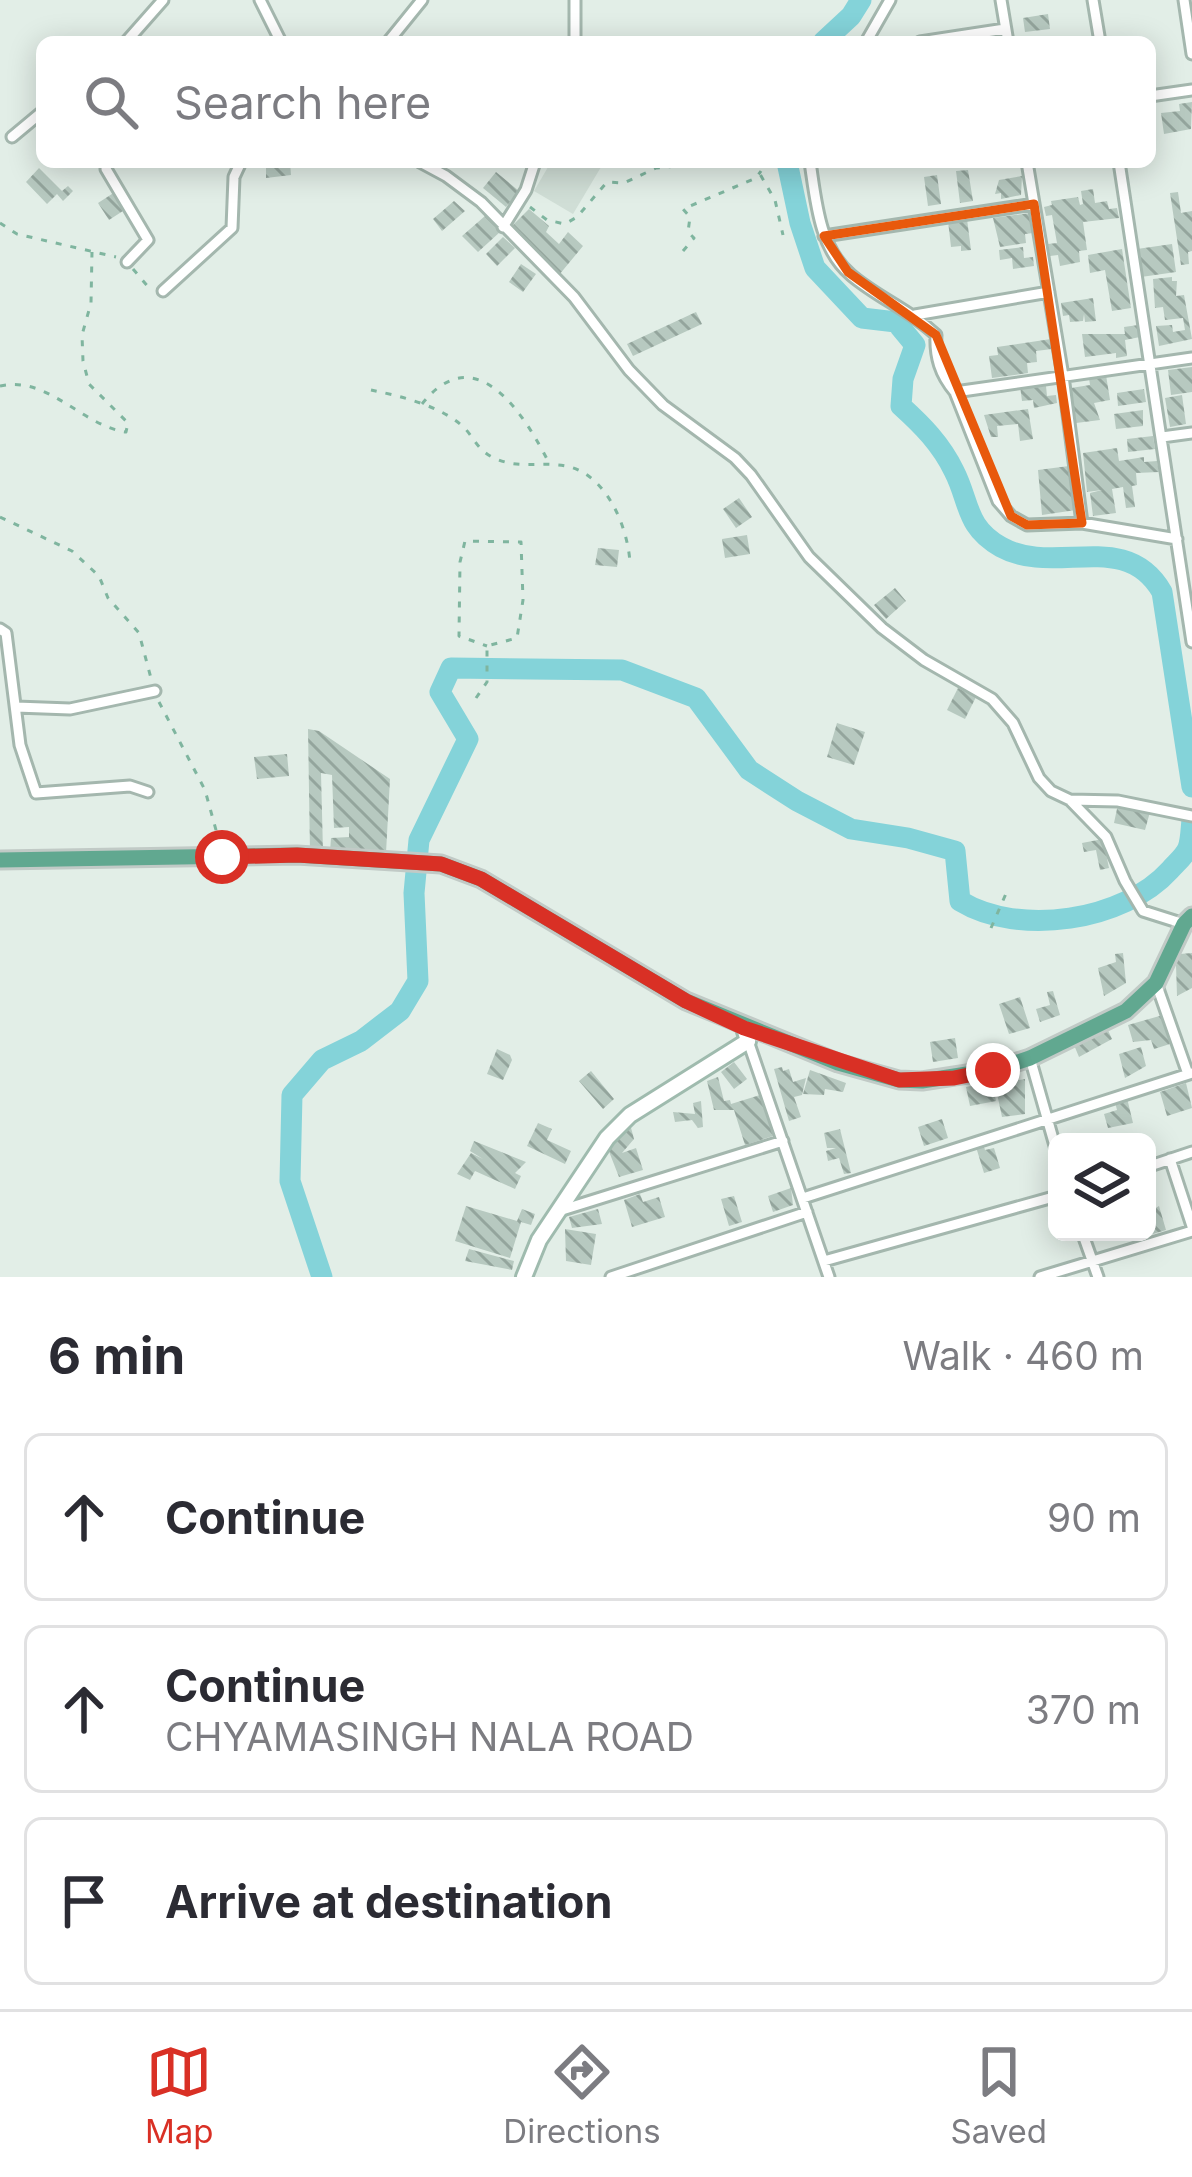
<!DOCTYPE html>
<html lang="en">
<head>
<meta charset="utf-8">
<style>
  :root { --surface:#fff; --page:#f7f7f7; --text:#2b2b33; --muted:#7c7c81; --line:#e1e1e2; --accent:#d93025 }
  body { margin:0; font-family:Inter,sans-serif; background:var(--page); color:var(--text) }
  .controls { position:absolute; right:36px; bottom:36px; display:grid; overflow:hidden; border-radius:18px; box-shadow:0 6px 30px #0003 }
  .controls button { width:108px; height:108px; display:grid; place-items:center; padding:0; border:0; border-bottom:3px solid var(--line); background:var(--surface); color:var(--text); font:60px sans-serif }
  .stop { position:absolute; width:36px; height:36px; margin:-27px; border:9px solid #d93025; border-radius:50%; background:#fff }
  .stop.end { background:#d93025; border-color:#fff; box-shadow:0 3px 12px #0008 }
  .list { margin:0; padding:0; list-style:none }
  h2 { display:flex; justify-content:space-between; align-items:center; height:156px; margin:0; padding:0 48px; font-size:51px }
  h2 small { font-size:39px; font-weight:400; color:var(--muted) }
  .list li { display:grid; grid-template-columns:78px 1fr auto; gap:36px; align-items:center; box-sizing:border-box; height:168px; margin:0 24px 24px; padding:0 24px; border:3px solid var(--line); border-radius:18px }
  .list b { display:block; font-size:45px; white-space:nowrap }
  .list p { margin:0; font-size:39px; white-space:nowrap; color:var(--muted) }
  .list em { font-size:39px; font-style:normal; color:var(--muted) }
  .icon { flex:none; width:66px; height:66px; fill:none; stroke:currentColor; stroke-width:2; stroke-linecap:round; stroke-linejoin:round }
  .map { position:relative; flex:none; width:1192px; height:1277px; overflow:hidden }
  .search { position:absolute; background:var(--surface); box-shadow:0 6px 30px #0003; left:36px; right:36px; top:36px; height:132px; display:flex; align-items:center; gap:30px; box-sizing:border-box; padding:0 42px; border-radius:18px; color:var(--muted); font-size:45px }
  .sheet { height:732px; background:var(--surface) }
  nav { display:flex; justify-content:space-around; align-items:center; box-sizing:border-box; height:168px; border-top:3px solid var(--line); background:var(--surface); font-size:33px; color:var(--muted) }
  nav a { display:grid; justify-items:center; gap:6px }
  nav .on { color:var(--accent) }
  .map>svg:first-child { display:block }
  .built { fill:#d0ded6 }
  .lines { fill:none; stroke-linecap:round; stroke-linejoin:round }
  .river { stroke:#84d3d9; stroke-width:21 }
  .building { fill:url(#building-back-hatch) }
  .minor-casing { stroke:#a4b7ae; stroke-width:15 }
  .secondary-casing { stroke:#9fbbae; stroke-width:20 }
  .primary-casing { stroke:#c1cac6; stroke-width:21 }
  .path { stroke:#7fb59f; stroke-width:3; stroke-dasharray:6 9; stroke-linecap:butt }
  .minor { stroke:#fff; stroke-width:9 }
  .secondary { stroke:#fff; stroke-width:14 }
  .primary { stroke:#61a890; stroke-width:15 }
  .route { stroke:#d93025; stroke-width:15 }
  .marked { fill:none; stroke:#e8590c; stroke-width:9; stroke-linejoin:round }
</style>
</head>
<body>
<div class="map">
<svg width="1192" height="1277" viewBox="0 0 1192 1277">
  <defs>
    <pattern id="building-back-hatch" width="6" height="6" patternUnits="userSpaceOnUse" patternTransform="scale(3)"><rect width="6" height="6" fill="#b7c9c0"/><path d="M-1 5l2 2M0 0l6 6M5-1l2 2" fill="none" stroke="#94a59d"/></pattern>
  </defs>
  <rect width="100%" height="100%" fill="#e2eee7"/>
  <path class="built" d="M551 162H604L573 214 534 191Z"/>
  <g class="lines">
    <path class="river" d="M823 42 851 16 861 0
      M787 162 800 223 815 268 862 318 896 322 915 345 903 379 901 406C922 425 941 444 954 471 970 502 965 527 1001 547 1055 577 1125 528 1162 592L1192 787
      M322 1277 290 1181 292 1095 322 1060 361 1041 400 1011 418 981 414 893 419 840 468 739 440 692 451 668 622 670 696 698 749 770 797 801 851 829 908 838 955 851 960 901C1019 937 1124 921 1170 870 1176 863 1185 856 1188 848 1191 840 1191 828 1192 820"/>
  </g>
  <path class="building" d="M1048 14 1050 29 1025 32 1023 18Z
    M1192 102 1191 129 1164 134 1161 113 1180 111 1179 104Z
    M266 162H290L291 175 266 178Z
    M39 168 62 191 68 186 73 191 63 201 57 194 47 204 26 182Z
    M968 170 973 201 960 203 956 171Z
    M496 172 519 191 506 207 483 188Z
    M937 175 941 204 928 206 924 177Z
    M1022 176 1021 195 1001 199V193L995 194 999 180Z
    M1093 189 1095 203 1107 201 1109 209 1117 208 1119 218 1083 222 1087 250 1079 251 1080 262 1060 266 1058 255 1050 256 1048 244 1057 243 1052 215 1046 216 1044 207 1052 205 1051 201 1078 197 1080 205 1083 204 1081 191Z
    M115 192 126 209 109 220 98 203Z
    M1178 192 1181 213 1192 211V251L1188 252 1189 264 1181 265 1170 193Z
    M454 201 465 211 442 231 433 219Z
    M529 209 549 226 546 232 559 244 568 232 583 246 559 275 512 226Z
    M1030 213 1033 233 1025 234 1026 243 1000 247 993 218Z
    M485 216 500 232 478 252 462 236Z
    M967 219 971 250 961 251V246L951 247 948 221Z
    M503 237 515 248 497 266 486 254Z
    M1172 244 1176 272 1141 277 1137 249Z
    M1023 247 1024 258 1033 257 1034 266 1013 269 1012 258 1000 260 999 250Z
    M1122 249 1131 308 1112 311 1105 270 1090 273 1088 255Z
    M521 264 536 274 523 292 509 282Z
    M1172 277V281H1177L1176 296 1184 295 1192 339 1159 346 1156 326 1172 325 1173 332 1185 330 1183 318 1165 320 1163 307 1155 308 1153 279Z
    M1093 298 1096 321 1085 322 1084 314 1083 321 1070 322 1069 315 1063 316 1061 303Z
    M696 312 702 324 633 356 627 344Z
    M1138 325 1140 337 1125 340 1127 356 1116 358V353L1085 357 1082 334H1125L1124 327Z
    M1051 339 1052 349 1036 351 1037 362 1027 363 1028 373 992 378 989 356 998 355 997 347Z
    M1192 367V392L1171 395 1168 370Z
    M1106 375 1110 400 1094 403 1100 420 1076 423 1071 388 1090 385 1089 378Z
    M1029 384 1030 388 1046 386 1047 396 1056 395 1057 403 1034 408 1033 400 1022 401 1020 386Z
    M1144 389 1146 402 1118 406 1117 393Z
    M1182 395 1186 424 1170 427 1165 398Z
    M1028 409 1033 439 1020 441 1018 424 997 426 998 437H991L984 415Z
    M1143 410V426L1116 429 1114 414Z
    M1153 436 1155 449 1128 452 1127 439Z
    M1117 448 1119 461 1144 457V462L1157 461 1159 472 1136 473 1137 485 1132 486 1135 507 1126 508 1123 487 1112 489 1116 513 1093 516 1090 493 1102 490 1087 492 1083 453Z
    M1069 466 1076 510 1042 515 1038 470Z
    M739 498 752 517 736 528 723 509Z
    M747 535 750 554 725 558 722 539Z
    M598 548 619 550 617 567 595 565Z
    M895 588 906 601 886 619 874 605Z
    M958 688 976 697 965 719 947 710Z
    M837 723 865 732 854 765 827 757Z
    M308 729 319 731 390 779 386 853 330 852 331 838 349 837V827L334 828 332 775 321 773 323 852H310Z
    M287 754 289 776 257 779 254 757Z
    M1118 804 1150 812 1145 830 1114 823Z
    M1103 839 1109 868 1100 870 1096 850 1084 852 1082 843Z
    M1123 953 1126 983 1104 996 1098 968 1116 962 1115 954Z
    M1192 953V988L1177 996 1176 965 1180 954Z
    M1053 991 1060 1015 1040 1022 1036 1009 1050 1005 1047 992Z
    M1020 997 1030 1028 1009 1034 999 1004Z
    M1163 1015 1170 1044 1154 1049 1151 1040 1133 1042 1128 1025Z
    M1106 1026 1112 1039 1079 1057 1074 1045Z
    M955 1038 958 1058 933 1062 930 1042Z
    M1141 1047 1146 1066 1125 1078 1119 1054Z
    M497 1049 510 1055 512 1060 503 1080 487 1074Z
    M734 1062 747 1079 734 1089 721 1072Z
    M782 1067 783 1071 789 1069 793 1082 806 1078 802 1095 794 1097 801 1117 789 1121 774 1069Z
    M810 1070 846 1083 843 1092 825 1089 824 1095 803 1094Z
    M591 1071 614 1099 603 1109 579 1081Z
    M718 1077 724 1101 730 1100 731 1104 760 1095 773 1136 745 1145 734 1110H714L707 1081Z
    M1025 1079V1114L1002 1117 995 1084Z
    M992 1082 996 1101 970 1106 966 1087Z
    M1186 1083 1192 1108 1167 1116 1160 1092Z
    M1127 1098 1133 1123 1108 1128 1104 1114 1117 1110 1115 1102Z
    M701 1101 703 1127 698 1128 692 1120 675 1122 673 1112 695 1114 693 1103Z
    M942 1119 948 1138 924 1146 918 1127Z
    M538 1123 552 1129 547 1140 571 1151 565 1164 527 1146Z
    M630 1124 634 1139 622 1153 636 1148 643 1170 619 1177 608 1149Z
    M840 1129 851 1173 844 1174 839 1158 828 1161 826 1151 836 1148H827L824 1133Z
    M474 1141 526 1162 515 1173 521 1176 515 1189 475 1171 470 1180 457 1174 471 1153 483 1159 470 1151Z
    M983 1145 985 1150 994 1148 1000 1168 984 1173 976 1147Z
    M791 1188 793 1205 773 1212 768 1196Z
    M640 1194 643 1202 659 1197 665 1217 632 1227 624 1200Z
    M734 1196 742 1222 729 1226 721 1199Z
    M466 1206 517 1221 522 1209 535 1214 531 1225 521 1222 510 1258 455 1241Z
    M1159 1206 1166 1230 1143 1237 1141 1232H1147V1213Z
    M598 1209 602 1224 572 1228 569 1217Z
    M565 1229 596 1234 591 1265 566 1261Z
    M469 1249 514 1261 512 1270 465 1261Z"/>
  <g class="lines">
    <g class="minor-casing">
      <path id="minor" d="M260 0 281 42
        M575 0V42
        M1001 0 1008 42
        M1093 0 1100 42
        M1184 0 1192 54
        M126 42 163 0
        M388 42 422 0
        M866 42 890 0
        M920 42 1005 29
        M1150 96 1192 90
        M12 137 42 112
        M420 162 446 176 481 202 574 297 629 370 663 405 735 458 751 475 809 557 882 628 924 660 992 699 1013 723 1039 778 1051 791 1070 800 1106 837 1125 881 1143 911 1184 924
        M810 162C816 201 819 248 851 275 878 298 910 310 936 335 935 357 940 374 955 392L998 501 1011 516 1027 525 1082 523 1177 539
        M1027 162 1063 376 1082 523
        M1119 162 1192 642
        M106 169 148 240 127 262
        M503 227 526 190 535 162
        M824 236 1034 204
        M163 291 232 228 234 177 241 162
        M915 315 1049 292
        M955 392 1192 358
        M1162 437 1192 433
        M0 629 6 633 20 745 36 793 130 786 148 792
        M16 707 70 709 155 691
        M1070 800 1118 801 1192 816
        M1156 983 1188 1074
        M748 1041 829 1277
        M1030 1058 1057 1153
        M1170 1159 1192 1226
        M1147 1167 1192 1152
        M803 1198 1192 1073
        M562 1210 783 1141
        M1082 1232 1098 1277
        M824 1261 1057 1196
        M611 1277 807 1212
        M1040 1277 1192 1231"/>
    </g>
    <g class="secondary-casing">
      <path id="secondary" d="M524 1277 539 1240 607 1138 630 1115 748 1041 744 1028"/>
    </g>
    <g class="primary-casing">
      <path id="primary" d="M0 860 297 855 441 864 481 879 686 1001 838 1063 899 1080 922 1081 993 1070 1030 1058 1126 1011 1156 983 1184 924 1192 916"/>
    </g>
    <path class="path" d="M753 162 775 200 783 235
      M530 207 547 220 565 224 577 217 607 182 624 183 656 168 724 162
      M0 223 17 234 116 257
      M683 251 694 238 688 232 690 217 683 209 756 178 761 171
      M133 269 150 289
      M0 386C48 375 82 426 126 432L128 423 89 384 83 361 82 335 91 303 92 252
      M371 390C400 396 437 405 460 424 473 434 475 448 492 457 517 470 540 461 566 466 607 474 628 528 630 563
      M422 404C476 336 525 415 550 465
      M0 517 72 551 99 576 108 598 139 633 152 682
      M476 698 487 682V646L517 638 523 600 521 542 465 541 460 562 459 636 487 646
      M159 702 205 790 219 841
      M991 928 1008 889"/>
    <use href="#minor" class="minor"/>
    <use href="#secondary" class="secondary"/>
    <use href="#primary" class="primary"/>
  </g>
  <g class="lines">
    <path class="route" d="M222 857 297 855 441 864 481 879 686 1001 744 1028 899 1080 954 1078 993 1070"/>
  </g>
  <path class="marked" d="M1034 204 1082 523 1027 525 1011 516 936 335 848 272 824 236Z"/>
</svg>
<div class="controls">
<button><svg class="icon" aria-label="layers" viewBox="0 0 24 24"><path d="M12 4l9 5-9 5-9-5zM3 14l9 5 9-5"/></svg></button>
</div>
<div class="stop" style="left:222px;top:857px"></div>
<div class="stop end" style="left:993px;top:1070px"></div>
<div class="search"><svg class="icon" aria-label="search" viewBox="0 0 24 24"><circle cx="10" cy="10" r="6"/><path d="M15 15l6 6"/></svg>Search here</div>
</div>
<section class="sheet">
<h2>6 min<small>Walk · 460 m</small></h2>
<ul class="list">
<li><svg class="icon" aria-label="ahead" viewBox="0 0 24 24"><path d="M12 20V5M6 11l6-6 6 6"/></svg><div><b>Continue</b></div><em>90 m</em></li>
<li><svg class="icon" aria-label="ahead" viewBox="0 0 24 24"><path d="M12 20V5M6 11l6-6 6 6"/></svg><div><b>Continue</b><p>CHYAMASINGH NALA ROAD</p></div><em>370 m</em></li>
<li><svg class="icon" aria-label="arrive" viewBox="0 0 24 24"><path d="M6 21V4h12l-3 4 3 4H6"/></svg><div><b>Arrive at destination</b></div></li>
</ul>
</section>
<nav>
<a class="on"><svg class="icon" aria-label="map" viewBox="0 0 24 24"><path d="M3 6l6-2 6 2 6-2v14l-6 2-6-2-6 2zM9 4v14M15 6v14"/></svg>Map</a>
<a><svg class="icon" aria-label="directions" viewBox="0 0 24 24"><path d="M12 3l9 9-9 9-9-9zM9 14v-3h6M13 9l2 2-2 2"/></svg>Directions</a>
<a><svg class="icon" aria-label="saved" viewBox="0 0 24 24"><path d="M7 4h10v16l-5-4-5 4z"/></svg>Saved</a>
</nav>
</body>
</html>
